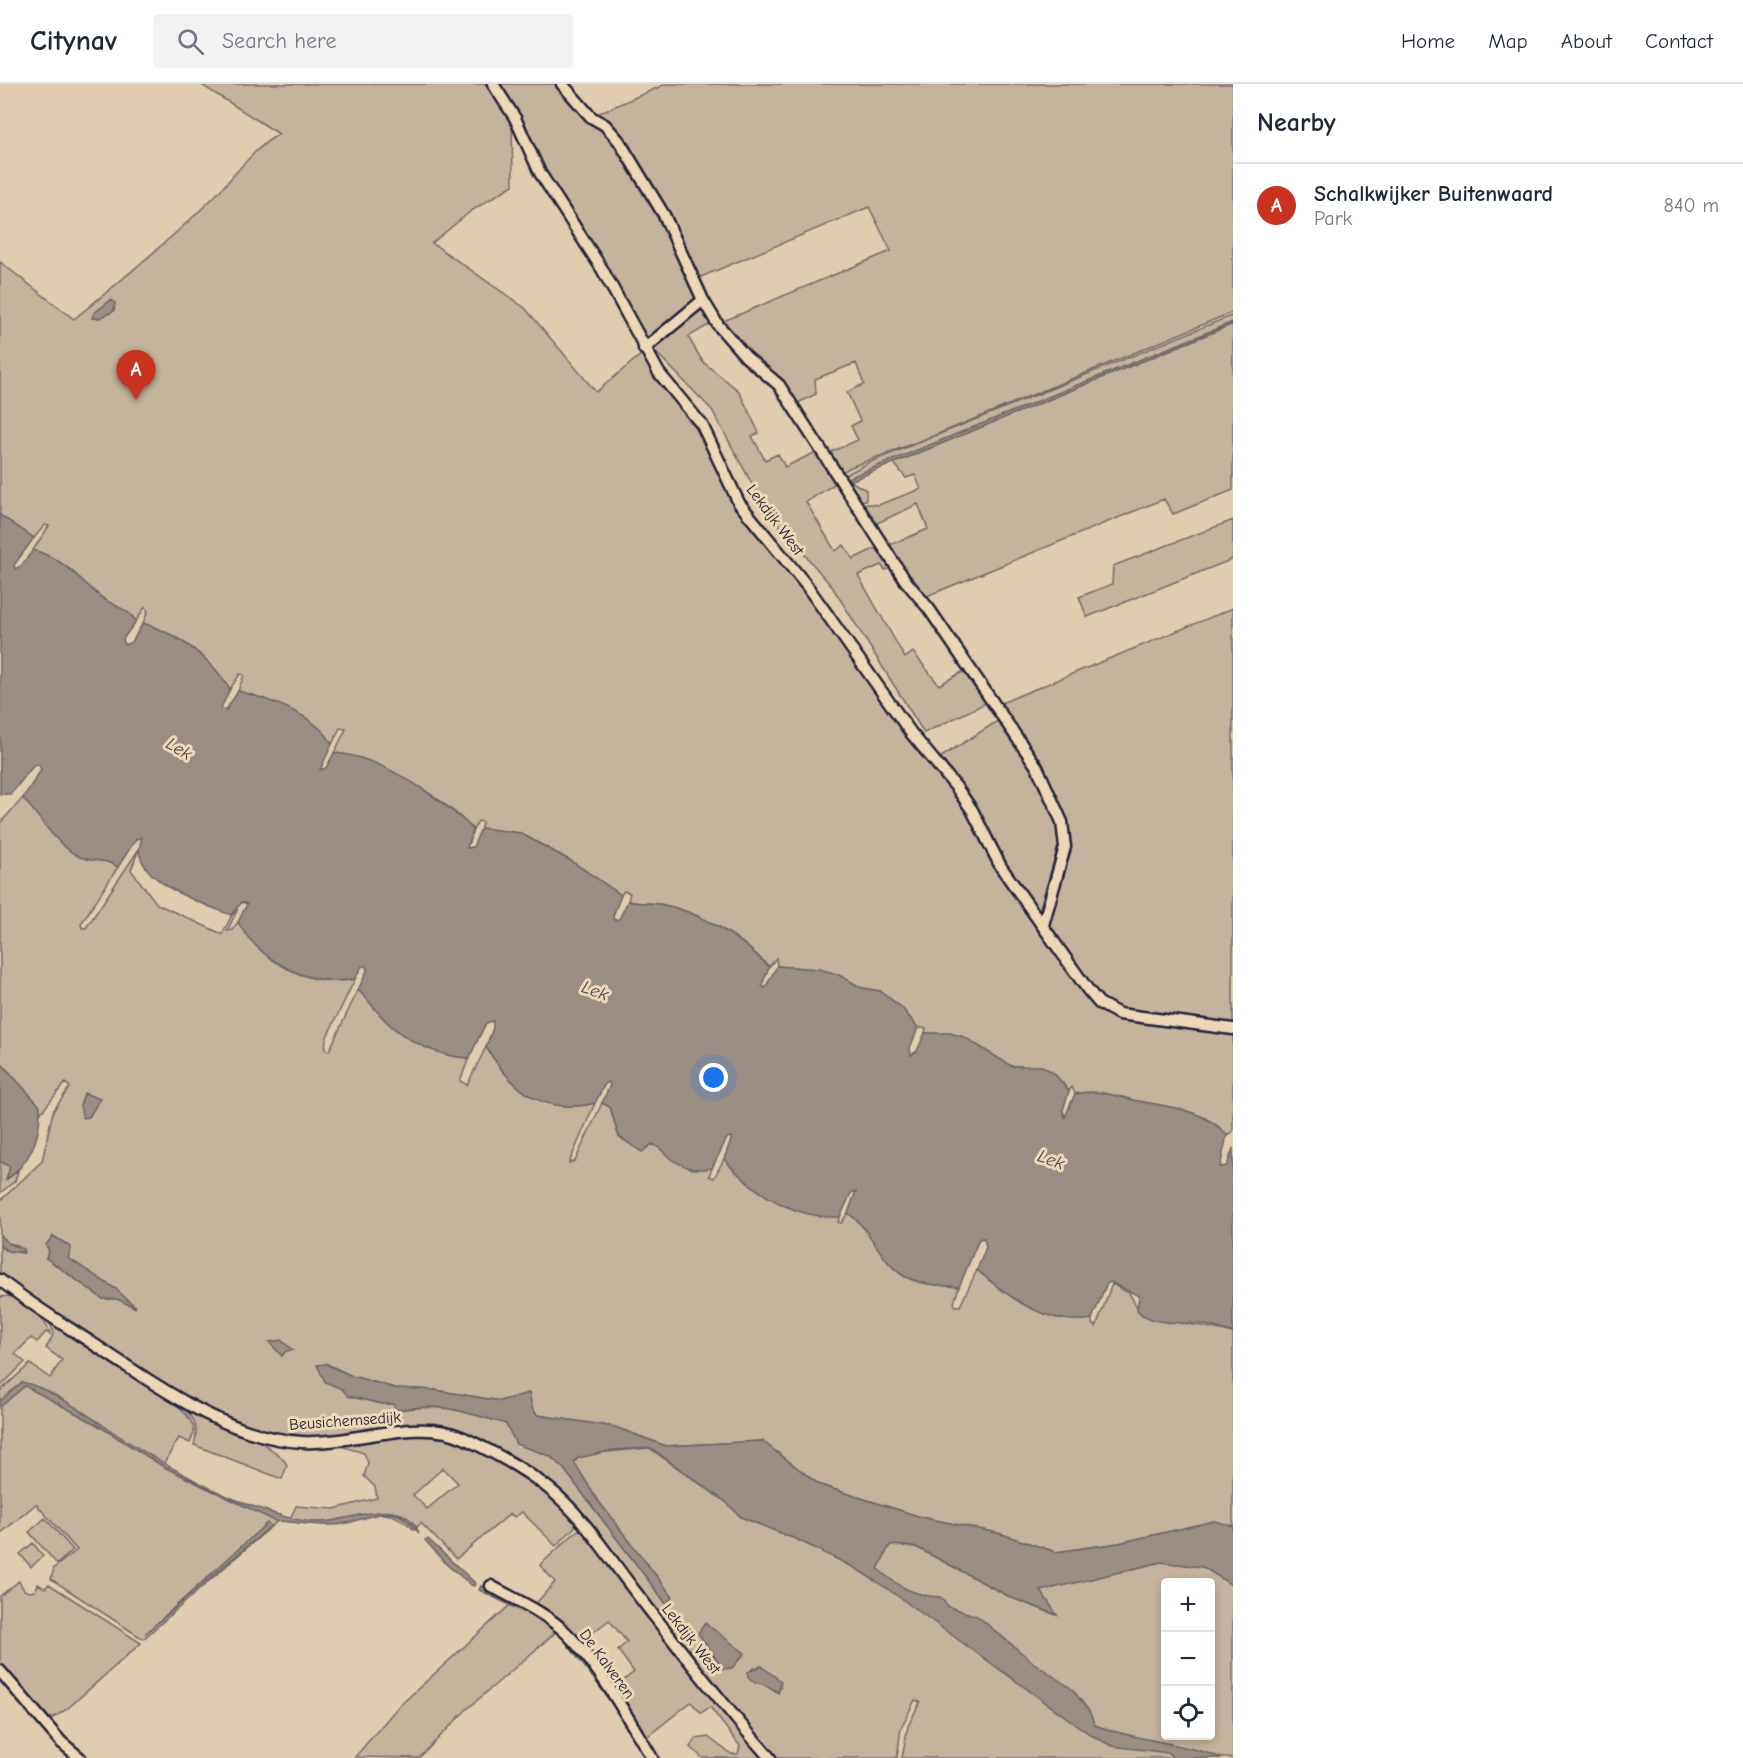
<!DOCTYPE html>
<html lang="en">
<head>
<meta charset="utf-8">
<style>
  :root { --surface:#fff; --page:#f2f2f3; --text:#1f2937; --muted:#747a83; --line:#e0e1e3; --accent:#c8321e }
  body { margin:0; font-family:"Comic Neue",sans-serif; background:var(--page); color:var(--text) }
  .controls { position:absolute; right:18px; bottom:18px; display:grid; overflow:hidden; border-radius:6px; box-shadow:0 3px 9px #0003 }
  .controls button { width:54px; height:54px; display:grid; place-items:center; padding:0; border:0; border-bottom:2px solid var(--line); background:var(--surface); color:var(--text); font:30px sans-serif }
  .you { position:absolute; left:714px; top:994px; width:21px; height:21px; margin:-15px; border:4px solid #fff; border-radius:50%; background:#1a73e8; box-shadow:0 0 0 9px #1a73e833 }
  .badge { display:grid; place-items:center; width:39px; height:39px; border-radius:50%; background:var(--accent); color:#fff; font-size:20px; font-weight:700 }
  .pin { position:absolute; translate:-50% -50px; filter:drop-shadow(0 2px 3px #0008) }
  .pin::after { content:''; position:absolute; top:32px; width:21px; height:18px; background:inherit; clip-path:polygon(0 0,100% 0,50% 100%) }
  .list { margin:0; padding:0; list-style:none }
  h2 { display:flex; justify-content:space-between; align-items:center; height:78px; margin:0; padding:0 24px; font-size:26px }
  h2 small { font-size:20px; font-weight:400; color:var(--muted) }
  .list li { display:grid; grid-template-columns:39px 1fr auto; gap:18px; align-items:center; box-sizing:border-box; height:84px; padding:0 24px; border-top:2px solid var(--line) }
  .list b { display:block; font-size:22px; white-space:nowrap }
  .list p { margin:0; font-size:20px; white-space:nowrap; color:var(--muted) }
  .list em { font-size:20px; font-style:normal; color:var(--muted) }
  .icon { flex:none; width:33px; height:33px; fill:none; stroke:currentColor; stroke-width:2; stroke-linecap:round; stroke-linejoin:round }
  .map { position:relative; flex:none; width:1233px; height:1674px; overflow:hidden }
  header { display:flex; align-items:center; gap:36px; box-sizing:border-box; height:84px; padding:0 30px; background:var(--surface); border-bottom:2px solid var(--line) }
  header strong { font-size:28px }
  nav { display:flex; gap:33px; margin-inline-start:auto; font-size:21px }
  .search { width:420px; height:54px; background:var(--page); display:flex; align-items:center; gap:15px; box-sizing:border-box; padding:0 21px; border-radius:6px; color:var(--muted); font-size:22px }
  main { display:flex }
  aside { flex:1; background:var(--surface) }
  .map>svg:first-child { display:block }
  .green { fill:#c4b39d; stroke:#736a6c; stroke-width:1.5; fill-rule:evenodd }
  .water { fill:#9a8e84; stroke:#6a6367; stroke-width:1.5 }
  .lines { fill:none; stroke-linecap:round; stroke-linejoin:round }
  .minor-casing { stroke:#22223b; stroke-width:15 }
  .minor { stroke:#ecd7b6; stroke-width:10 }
  .labels { text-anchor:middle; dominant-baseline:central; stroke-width:6; stroke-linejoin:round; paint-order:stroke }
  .street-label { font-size:16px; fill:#22223b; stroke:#ecd7b6 }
  .water-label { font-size:18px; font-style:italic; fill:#464251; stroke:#ecd7b6 }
</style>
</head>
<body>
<header>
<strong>Citynav</strong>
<div class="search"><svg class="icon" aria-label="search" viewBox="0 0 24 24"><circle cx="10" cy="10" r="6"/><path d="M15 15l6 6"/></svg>Search here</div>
<nav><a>Home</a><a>Map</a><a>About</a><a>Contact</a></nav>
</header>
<main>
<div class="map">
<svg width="1233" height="1674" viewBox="0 0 1233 1674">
  <rect width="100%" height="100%" fill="#e0ccae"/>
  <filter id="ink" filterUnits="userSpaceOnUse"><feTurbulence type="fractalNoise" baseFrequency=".0167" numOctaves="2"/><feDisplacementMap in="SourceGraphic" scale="12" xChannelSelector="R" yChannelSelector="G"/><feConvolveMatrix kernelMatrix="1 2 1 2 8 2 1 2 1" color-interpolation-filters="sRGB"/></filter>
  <g filter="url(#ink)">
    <path class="green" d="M200 0H487L512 38 513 101 471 127 432 159 525 224 596 308 642 270 684 311 708 342 750 427 831 524 966 724 995 784 1086 912 1114 935 1233 950V1047L1227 1051C1205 1026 1174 1024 1143 1018 1120 1014 1099 1004 1075 1010L1072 1003 1069 1007C1059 994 1038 985 1021 982 1016 981 1011 983 1007 981 981 970 954 947 925 949L926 944H918L902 924 880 907 862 904 837 890 819 885 777 882 776 874 769 883C741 853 701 828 660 820 649 818 638 820 628 817L630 809 624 807 621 811 571 777 520 749 481 744 482 738 478 737 473 746C446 715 375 672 334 669L346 645 340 644 332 660C317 631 268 615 238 607L244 591 240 590 230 605C209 572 179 551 143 539L148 527 145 523 136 537C127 524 113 522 101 513 75 492 68 477 33 466L49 442 45 441 34 454 0 431V178L74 235C122 196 169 157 213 114 235 92 252 65 279 50Z
      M500 0H555C572 27 600 40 619 65 653 110 674 164 697 215L649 255 646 256 546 90 526 41Z
      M666 0H1233V228L938 350 851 383 839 390 826 370 858 356 851 342 860 337 847 308 864 300 856 279 815 295 816 310 794 321 721 238 891 167 869 123 696 195 606 37 597 30Z
      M701 221 712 239 688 253 703 278 739 307 759 349 752 352 765 376 778 370 785 383 816 368 836 399 806 418 835 467 844 461 853 475 878 463 891 484 885 486 881 481 858 491 905 574 913 568 939 601 964 587 986 619 924 649 833 504 765 424 712 326 650 262Z
      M1233 231V238L849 394 850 397 866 406V416L857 417 841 393 868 379Z
      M1233 240V406L1173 430 1164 415 922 514 887 462 928 445 918 420 873 441 858 419 878 421 921 405 915 391 906 394 894 379Z
      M1233 436V475L1087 533 1079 513 1112 500 1113 482Z
      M1233 524V942L1122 928 1095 910 1047 840 1067 760 1058 724 996 621Z
      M999 636 1030 682 1058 742 1060 758 1038 829 1005 783 971 715 941 673Z
      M23 714 68 765 91 776 106 777 118 783 81 840 82 844H86L139 765 131 786 157 820 222 850 232 831 238 825 227 847 232 846 238 838C260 877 309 904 355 895L326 955 325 965 329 967 358 906C368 915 376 927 386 937 407 958 440 972 469 974L460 997 467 1001 486 963C512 1005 542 1032 595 1019L569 1079 575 1077 602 1019 610 1023 619 1053 660 1063 671 1075 692 1085 712 1084 709 1092 714 1094 724 1075C752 1108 796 1135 840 1133L838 1138 841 1139 848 1129C872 1146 882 1180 904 1192 920 1201 942 1201 959 1203L954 1219 956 1222H960L977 1186C1009 1214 1047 1242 1092 1235V1240L1096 1243 1112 1200 1129 1209 1142 1231C1172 1240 1204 1240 1233 1249V1442L1214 1437 1119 1459 1056 1468 998 1449 921 1433 820 1401 762 1357 666 1362 615 1343 537 1331 532 1324 529 1309 500 1317 435 1306 395 1304 352 1292 327 1280 349 1312 382 1320H393L396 1326C444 1319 461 1327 506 1340L516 1360 550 1372 564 1385 667 1521 672 1512 596 1414 574 1378 578 1374 596 1369 649 1364 727 1419 741 1433 798 1456 853 1483 890 1461 916 1463 1012 1514 1056 1531 1040 1507 1161 1478 1203 1483 1233 1462V1674H902L908 1642 920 1618 915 1616 901 1644 897 1674H777L729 1623 564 1413 455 1348 304 1356 253 1345 157 1298 0 1192V1162L8 1167 23 1169 17 1161 8 1159 0 1151V1117L42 1077 53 1027 70 1003 65 999 40 1030 38 1020 0 978V739ZM53 1152 71 1163 68 1174 136 1222 117 1215H103L46 1174 49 1167 46 1161ZM1166 1498H1210V1652H1166ZM762 1582 781 1603 778 1608 763 1598 755 1599 748 1591 753 1584Z
      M0 1077 10 1083 7 1095 18 1087 15 1097 0 1109Z
      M9 1212C25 1215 46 1234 50 1250L46 1248 37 1258 31 1254 15 1270 25 1278 0 1303V1213Z
      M39 1227C73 1249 179 1308 193 1341 196 1348 192 1353 190 1359L179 1354 163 1381 204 1403 281 1434 143 1555 51 1495 54 1484 77 1466 36 1420 0 1450V1307L30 1280 50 1294 62 1276 46 1264C59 1245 52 1243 39 1227Z
      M174 1314C195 1324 283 1363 287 1382L282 1395 194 1361C201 1335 190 1332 174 1314Z
      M428 1349 456 1355 539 1401 576 1438 575 1443 556 1462 522 1428 515 1433 510 1430 456 1475 421 1439 414 1446C385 1416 366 1437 332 1440 318 1441 303 1438 289 1437L296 1422 334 1425 377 1414 375 1403 364 1392 368 1379 364 1369 334 1360ZM443 1384 458 1399 427 1425 413 1411Z
      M45 1434 73 1466 57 1480 29 1448Z
      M578 1446 585 1447 766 1674H703L690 1663 696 1655 708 1653 731 1670H738L740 1662 710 1623 701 1629 691 1618 643 1656 610 1607 634 1588 618 1566 627 1558 609 1536 577 1561 532 1524 555 1498 540 1481Z
      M33 1459 43 1472 31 1483 20 1470Z
      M19 1497 24 1506 29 1508 35 1507 38 1500 45 1504 49 1500 141 1559 67 1625 53 1634 42 1633 0 1582V1512Z
      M511 1520 542 1537 555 1549 466 1626 419 1674 355 1673 397 1624Z"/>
    <path class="water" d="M111 216 115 219 114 227 100 234H92L94 229Z
      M1233 238V240L850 397 848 394Z
      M0 431 34 454 14 481 15 485 21 482 33 466C68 477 75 492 101 513 113 522 127 524 136 537L123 555 125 561 132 558 143 539C179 551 209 572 230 605L221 624 226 626 238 607C268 615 317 631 332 660L320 686 326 684 334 669C380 672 434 710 468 740L473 746 467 764 473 763 481 744 520 749 571 777 621 811 613 832 614 836 619 835 628 817C638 820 649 818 660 820 701 828 740 853 769 883L762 901 765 904 777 882 819 885 837 890 862 904 880 907 902 924 918 944 910 964 911 971 917 967 925 949H950L964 953 1011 982H1042L1054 989 1069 1007 1063 1026 1065 1033 1075 1010C1099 1004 1120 1014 1143 1018 1174 1024 1204 1026 1227 1051L1220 1083 1227 1082 1233 1064V1249C1224 1246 1215 1243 1206 1241 1185 1236 1154 1244 1137 1226L1139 1212 1110 1198 1106 1201 1092 1235C1047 1243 1009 1213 977 1186L986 1163 984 1154 979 1155 959 1203C942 1201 920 1201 904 1192 882 1180 872 1146 848 1129L856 1107 851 1109 840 1133C795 1135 752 1108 724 1075L732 1053 727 1054 712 1084C698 1087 683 1083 671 1075 664 1070 661 1063 652 1060L642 1068 619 1053 610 1023 602 1019 610 1001 609 998 605 1000 595 1019C542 1032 512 1005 486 963L493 944V937L486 939 469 974C440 973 407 958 386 937 376 927 368 915 358 906L367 887 366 882H362L355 895C309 904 260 877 238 838L247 820 242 818 231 831C204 820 143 801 139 767 139 762 141 758 142 753L136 755 118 783C106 774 91 779 78 772 55 760 40 733 23 714L41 686 39 681H34L11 710H0Z
      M0 978 40 1022C41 1053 31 1078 6 1096L10 1083 0 1077Z
      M84 1009 100 1015 89 1033 83 1034 80 1022Z
      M0 1151 8 1159 24 1165 25 1168 8 1167 0 1162Z
      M53 1152 71 1163 68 1174 116 1205 136 1224 117 1215H103L46 1174 49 1167 46 1161Z
      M281 1256 293 1266 286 1267 282 1272 269 1258Z
      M326 1280 352 1292 395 1304 435 1306 500 1317 529 1309 532 1324 537 1331 615 1343 666 1362 762 1357 820 1401 921 1433 998 1449 1056 1468 1119 1459 1214 1437 1233 1442V1502L1203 1483 1161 1478 1041 1507 1057 1531 1012 1514 916 1463 890 1461 878 1485C897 1502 914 1512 940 1513L949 1523 977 1532 1034 1579 1072 1605 1089 1627 1095 1641C1136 1657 1181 1658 1222 1674H1172L1169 1669 1112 1662 1091 1651 885 1503 853 1483 798 1456 741 1433 727 1419 651 1364 613 1366 578 1374 574 1378 596 1414 672 1512 667 1521 564 1385 550 1372 516 1360 506 1340C462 1327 443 1318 396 1326L393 1320H382L348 1312 342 1305 325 1298 317 1281Z
      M22 1298C50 1304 89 1332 113 1348 151 1373 216 1411 258 1424 278 1431 299 1438 320 1438 351 1438 403 1408 419 1449 413 1442 406 1433 398 1431 380 1425 361 1437 343 1440 320 1444 296 1437 275 1437L164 1383 94 1339 25 1302 0 1323V1317Z
      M267 1439 271 1442 145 1550 155 1541Z
      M428 1455 476 1500 473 1502 447 1481 425 1456Z
      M481 1502 525 1526 523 1528 479 1506Z
      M531 1528 558 1546 581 1573 609 1615 562 1553Z
      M705 1539 745 1569 732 1584 723 1585 698 1549Z
      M761 1582 781 1597 778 1609C766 1598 756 1601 748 1593V1588Z"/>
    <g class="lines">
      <g class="minor-casing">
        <path id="minor" d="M493 0 515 34 540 89 602 185 659 289 702 341 739 419 807 502 911 649 956 703 972 726 1001 783 1088 906 1099 919 1119 930 1233 945
          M562 0 591 33 605 41 619 57 664 131 703 216 718 241 746 273 779 301 905 496 929 525 1037 683 1062 738 1065 763 1043 841
          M644 265 703 216
          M0 1196C30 1220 63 1240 95 1261 156 1301 227 1354 302 1358 351 1361 419 1332 464 1354 491 1367 523 1384 547 1403 582 1430 607 1471 634 1506 678 1563 722 1620 770 1674
          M491 1502C514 1515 542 1527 562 1545 596 1576 628 1634 652 1674
          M0 1587 61 1658 80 1674"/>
      </g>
      <use href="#minor" class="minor"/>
    </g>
  </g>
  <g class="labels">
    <g class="street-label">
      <text transform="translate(775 436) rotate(53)">Lekdijk West</text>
      <text transform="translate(345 1337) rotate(-4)">Beusichemsedijk</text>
      <text transform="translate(691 1555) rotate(52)">Lekdijk West</text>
      <text transform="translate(607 1580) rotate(54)">De Kalveren</text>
    </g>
    <g class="water-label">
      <text transform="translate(179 665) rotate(31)">Lek</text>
      <text transform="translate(595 907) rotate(20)">Lek</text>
      <text transform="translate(1051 1076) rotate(20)">Lek</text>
    </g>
  </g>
</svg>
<div class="controls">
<button>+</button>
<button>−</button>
<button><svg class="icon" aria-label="locate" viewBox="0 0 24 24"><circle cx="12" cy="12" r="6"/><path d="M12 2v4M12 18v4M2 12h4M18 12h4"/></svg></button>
</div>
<div class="you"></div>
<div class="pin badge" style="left:136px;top:316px">A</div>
</div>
<aside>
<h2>Nearby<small></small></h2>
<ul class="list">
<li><span class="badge">A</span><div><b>Schalkwijker Buitenwaard</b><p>Park</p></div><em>840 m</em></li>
</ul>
</aside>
</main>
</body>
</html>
